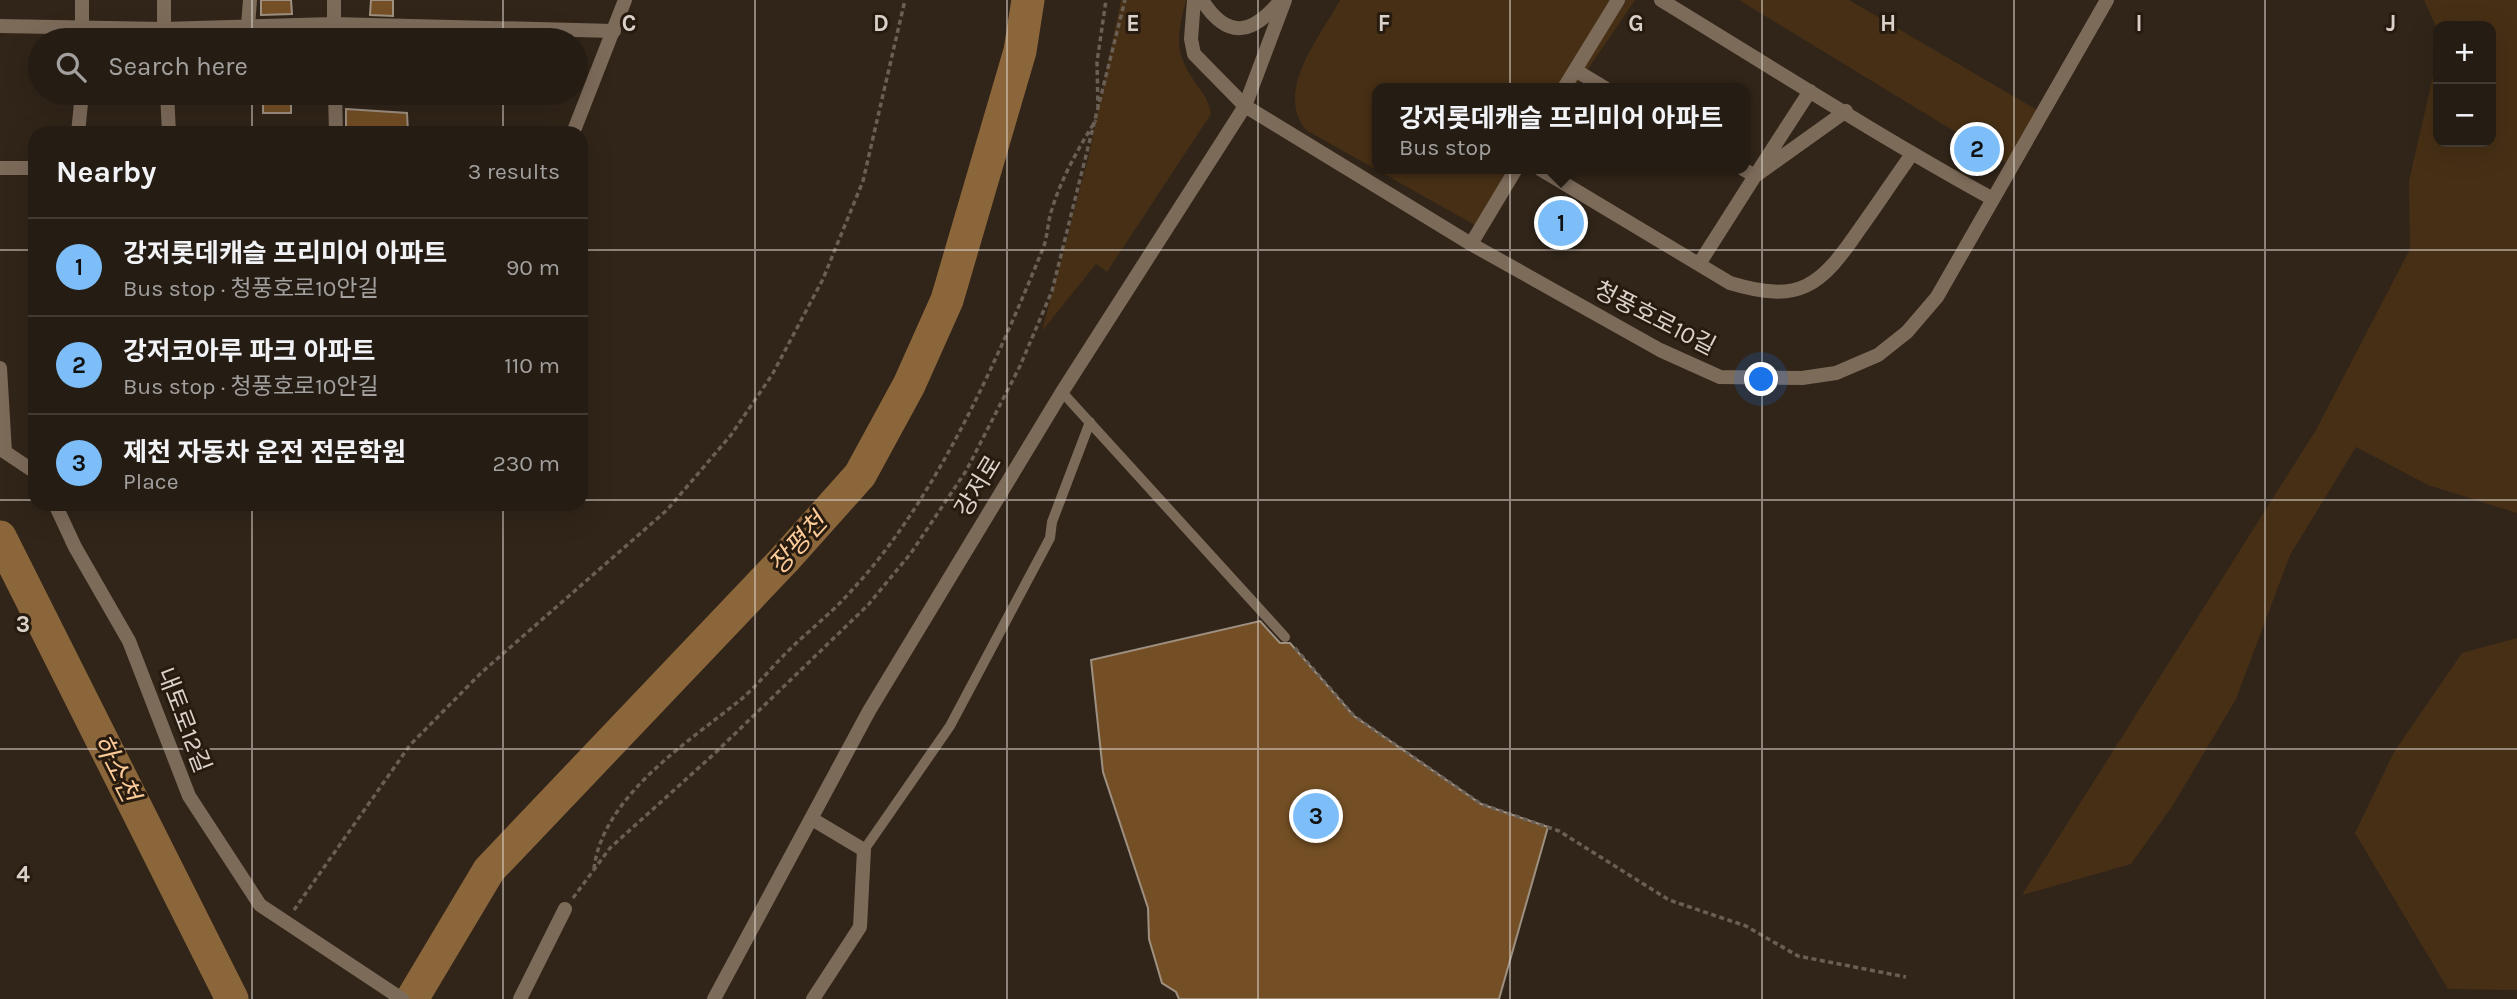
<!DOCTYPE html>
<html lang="en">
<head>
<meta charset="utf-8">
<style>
  :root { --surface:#251c13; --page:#312921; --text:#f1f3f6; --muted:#a3a1a0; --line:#423a33; --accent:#7dbef9 }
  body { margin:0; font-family:Karla,"Noto Sans KR",sans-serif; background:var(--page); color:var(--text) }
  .controls { position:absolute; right:21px; top:21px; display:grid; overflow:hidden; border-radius:14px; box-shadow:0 7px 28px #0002 }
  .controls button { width:63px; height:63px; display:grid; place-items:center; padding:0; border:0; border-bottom:2px solid var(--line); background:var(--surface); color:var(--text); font:35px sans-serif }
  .you { position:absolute; left:1762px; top:380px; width:24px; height:24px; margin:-18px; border:5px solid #fff; border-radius:50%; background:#1a73e8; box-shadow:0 0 0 10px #1a73e833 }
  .badge { display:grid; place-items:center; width:46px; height:46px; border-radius:50%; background:var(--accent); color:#111; font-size:23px; font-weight:700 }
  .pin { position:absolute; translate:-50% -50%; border:4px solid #fff; box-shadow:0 2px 7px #0006 }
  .popup { position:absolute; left:1372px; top:83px; width:378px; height:91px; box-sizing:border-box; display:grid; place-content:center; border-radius:14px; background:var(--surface); filter:drop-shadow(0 2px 5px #0005); font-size:23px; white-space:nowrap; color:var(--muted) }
  .popup b { font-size:26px; color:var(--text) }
  .popup::after { content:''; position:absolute; left:50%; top:100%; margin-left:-14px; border:14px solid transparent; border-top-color:var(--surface) }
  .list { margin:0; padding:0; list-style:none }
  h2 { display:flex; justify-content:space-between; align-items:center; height:91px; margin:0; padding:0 28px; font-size:30px }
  h2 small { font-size:23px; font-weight:400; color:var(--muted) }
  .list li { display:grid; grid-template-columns:46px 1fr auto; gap:21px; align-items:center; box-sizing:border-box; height:98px; padding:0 28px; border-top:2px solid var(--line) }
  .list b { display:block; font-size:26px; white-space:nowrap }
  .list p { margin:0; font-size:23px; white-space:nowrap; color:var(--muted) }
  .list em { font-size:23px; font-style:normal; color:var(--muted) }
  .icon { flex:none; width:38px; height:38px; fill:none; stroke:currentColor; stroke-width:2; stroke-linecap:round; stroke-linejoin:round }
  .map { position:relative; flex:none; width:2517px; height:999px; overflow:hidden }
  .search { position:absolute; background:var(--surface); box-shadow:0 7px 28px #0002; left:28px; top:28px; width:560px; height:77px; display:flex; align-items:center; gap:18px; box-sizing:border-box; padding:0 24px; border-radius:38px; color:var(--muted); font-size:26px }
  .panel { position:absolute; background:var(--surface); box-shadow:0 7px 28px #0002; left:28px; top:126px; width:560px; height:385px; border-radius:21px }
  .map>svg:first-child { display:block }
  .green { fill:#462f15 }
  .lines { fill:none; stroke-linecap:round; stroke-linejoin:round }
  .river { stroke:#8c663b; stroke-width:33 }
  .building { fill:#744f25; stroke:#9e9081; stroke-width:2 }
  .path { stroke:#6a5f54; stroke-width:3.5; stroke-dasharray:5 3.5; stroke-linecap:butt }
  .service { stroke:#7d6b5a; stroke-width:10 }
  .minor { stroke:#7d6b5a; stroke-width:14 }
  .tertiary { stroke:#7d6b5a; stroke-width:14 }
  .grid { fill:none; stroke:#dad2ca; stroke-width:2; stroke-opacity:0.55 }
  .labels { text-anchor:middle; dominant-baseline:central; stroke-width:6; stroke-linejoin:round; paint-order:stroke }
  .street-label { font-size:24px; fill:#dad2ca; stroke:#271b0f }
  .water-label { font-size:26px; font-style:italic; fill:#fbca98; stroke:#271b0f }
  .grid-label { font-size:23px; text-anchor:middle; font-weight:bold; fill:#dad2ca; stroke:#271b0f; stroke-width:6; stroke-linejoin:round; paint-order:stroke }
</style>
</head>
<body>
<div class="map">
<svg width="2517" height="999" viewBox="0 0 2517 999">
  <rect width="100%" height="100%" fill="#312519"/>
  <path class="green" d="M1121 0H1186C1177 37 1173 52 1197 85 1204 95 1209 101 1211 114L1107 272 1096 264 1042 331 1089 155Z
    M1340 0H1635L1575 88H1377V169H1521L1480 228 1306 130C1274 91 1320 37 1340 0Z
    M1739 0H1849L2042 113 2013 167Z
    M2424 0H2517V513L2428 485 2356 447 2290 555 2236 699 2173 805 2131 864 2022 895 2316 430 2410 249 2409 181 2438 54V142H2491V26H2438V31Z
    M2517 638V990L2448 989 2355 833 2394 752 2462 653Z"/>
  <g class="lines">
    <path class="river" d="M0 537 232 999
      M412 999 489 870 784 560 860 475 909 385 947 300 1020 51 1028 0"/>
  </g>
  <path class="building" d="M261 0H291L292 14 261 15Z
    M371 0H393V16L370 15Z
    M370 35H393V40H370Z
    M263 93H291V113H263Z
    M346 109 407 113 408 133H346Z
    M1260 621 1280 643H1290L1354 716 1481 804 1548 827 1499 999H1179L1176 992 1162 983 1149 939 1148 908 1103 772 1091 660Z"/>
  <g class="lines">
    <path class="path" d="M1098 109 1097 62 1106 0
      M1295 648 1354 716 1481 804 1559 831 1669 900 1746 926 1798 956 1906 977
      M594 869C602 797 688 742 739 701 756 687 771 668 787 652 808 631 832 613 852 590 935 501 996 363 1042 251 1048 238 1047 223 1052 209 1061 179 1079 147 1096 120
      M573 898 610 848 714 754 868 605 911 553 966 471 1020 366 1052 291 1125 0
      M294 910 410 745 481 673 667 510 731 435 772 375 823 279 863 181 905 0"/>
    <path class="service" d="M1062 392 1285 637
      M864 850 950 726 1050 538 1052 522 1090 422"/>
    <path class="minor" d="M164 0V40
      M334 0V40
      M1202 0C1228 41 1253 34 1281 0
      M1661 0C1771 67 1880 137 1993 199
      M0 26 163 29 333 24 614 31
      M248 26 250 0
      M82 40V0
      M1575 70 1605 88
      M1564 88 1618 0
      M167 93 169 133
      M335 93 336 133
      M78 133 82 93
      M573 133 625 0
      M0 168H35
      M1540 169 1730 283C1800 304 1820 287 1859 230 1877 205 1894 179 1912 154
      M1743 169 1755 176 1810 91
      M1471 244 1516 169
      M1699 264 1755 176 1846 111
      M812 819 864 850 860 927 813 999
      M520 999 565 909"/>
    <path class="tertiary" d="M1194 0 1191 39 1194 54 1245 106 1471 244 1660 350 1720 377 1802 378 1836 373 1878 355 1907 332 1937 297 2107 0
      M0 368 5 452 35 472
      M55 504 75 547 129 641 189 796 260 905 402 999
      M714 999 869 711 1062 392 1245 106 1285 0"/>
  </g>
  <path class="grid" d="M252 0V40M503 0V40M755 0V999M1007 0V999M1258 0V999M1510 0V999M1762 0V999M2014 0V999M2265 0V999M252 93V133M503 93V133M0 250H35M581 250H2517M0 500H35M581 500H2517M252 504V999M503 504V999M0 749H2517"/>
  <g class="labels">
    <g class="street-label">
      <text transform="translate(1655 318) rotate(27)">청풍호로10길</text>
      <text transform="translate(978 486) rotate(-59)">강저로</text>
      <text transform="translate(184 720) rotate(69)">내토로12길</text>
    </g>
    <g class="water-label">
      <text transform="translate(798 544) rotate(-48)">장평천</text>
      <text transform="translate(116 768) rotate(63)">하소천</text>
    </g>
  </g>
  <g class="grid-label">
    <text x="629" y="31">C</text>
    <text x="881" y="31">D</text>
    <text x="1133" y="31">E</text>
    <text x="1384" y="31">F</text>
    <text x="1636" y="31">G</text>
    <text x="1888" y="31">H</text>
    <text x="2139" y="31">I</text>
    <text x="2391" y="31">J</text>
    <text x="23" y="632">3</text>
    <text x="23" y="882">4</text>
  </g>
</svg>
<div class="controls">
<button>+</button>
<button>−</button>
</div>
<div class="you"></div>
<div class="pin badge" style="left:1561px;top:223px">1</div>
<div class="popup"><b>강저롯데캐슬 프리미어 아파트</b>Bus stop</div>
<div class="pin badge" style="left:1977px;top:149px">2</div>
<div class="pin badge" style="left:1316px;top:816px">3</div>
<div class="search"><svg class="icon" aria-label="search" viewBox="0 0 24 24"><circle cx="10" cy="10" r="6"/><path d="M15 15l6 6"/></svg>Search here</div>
<section class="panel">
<h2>Nearby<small>3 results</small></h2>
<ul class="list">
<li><span class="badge">1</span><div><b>강저롯데캐슬 프리미어 아파트</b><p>Bus stop · 청풍호로10안길</p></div><em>90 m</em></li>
<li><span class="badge">2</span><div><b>강저코아루 파크 아파트</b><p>Bus stop · 청풍호로10안길</p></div><em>110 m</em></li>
<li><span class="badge">3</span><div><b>제천 자동차 운전 전문학원</b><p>Place</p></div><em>230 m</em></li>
</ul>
</section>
</div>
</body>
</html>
